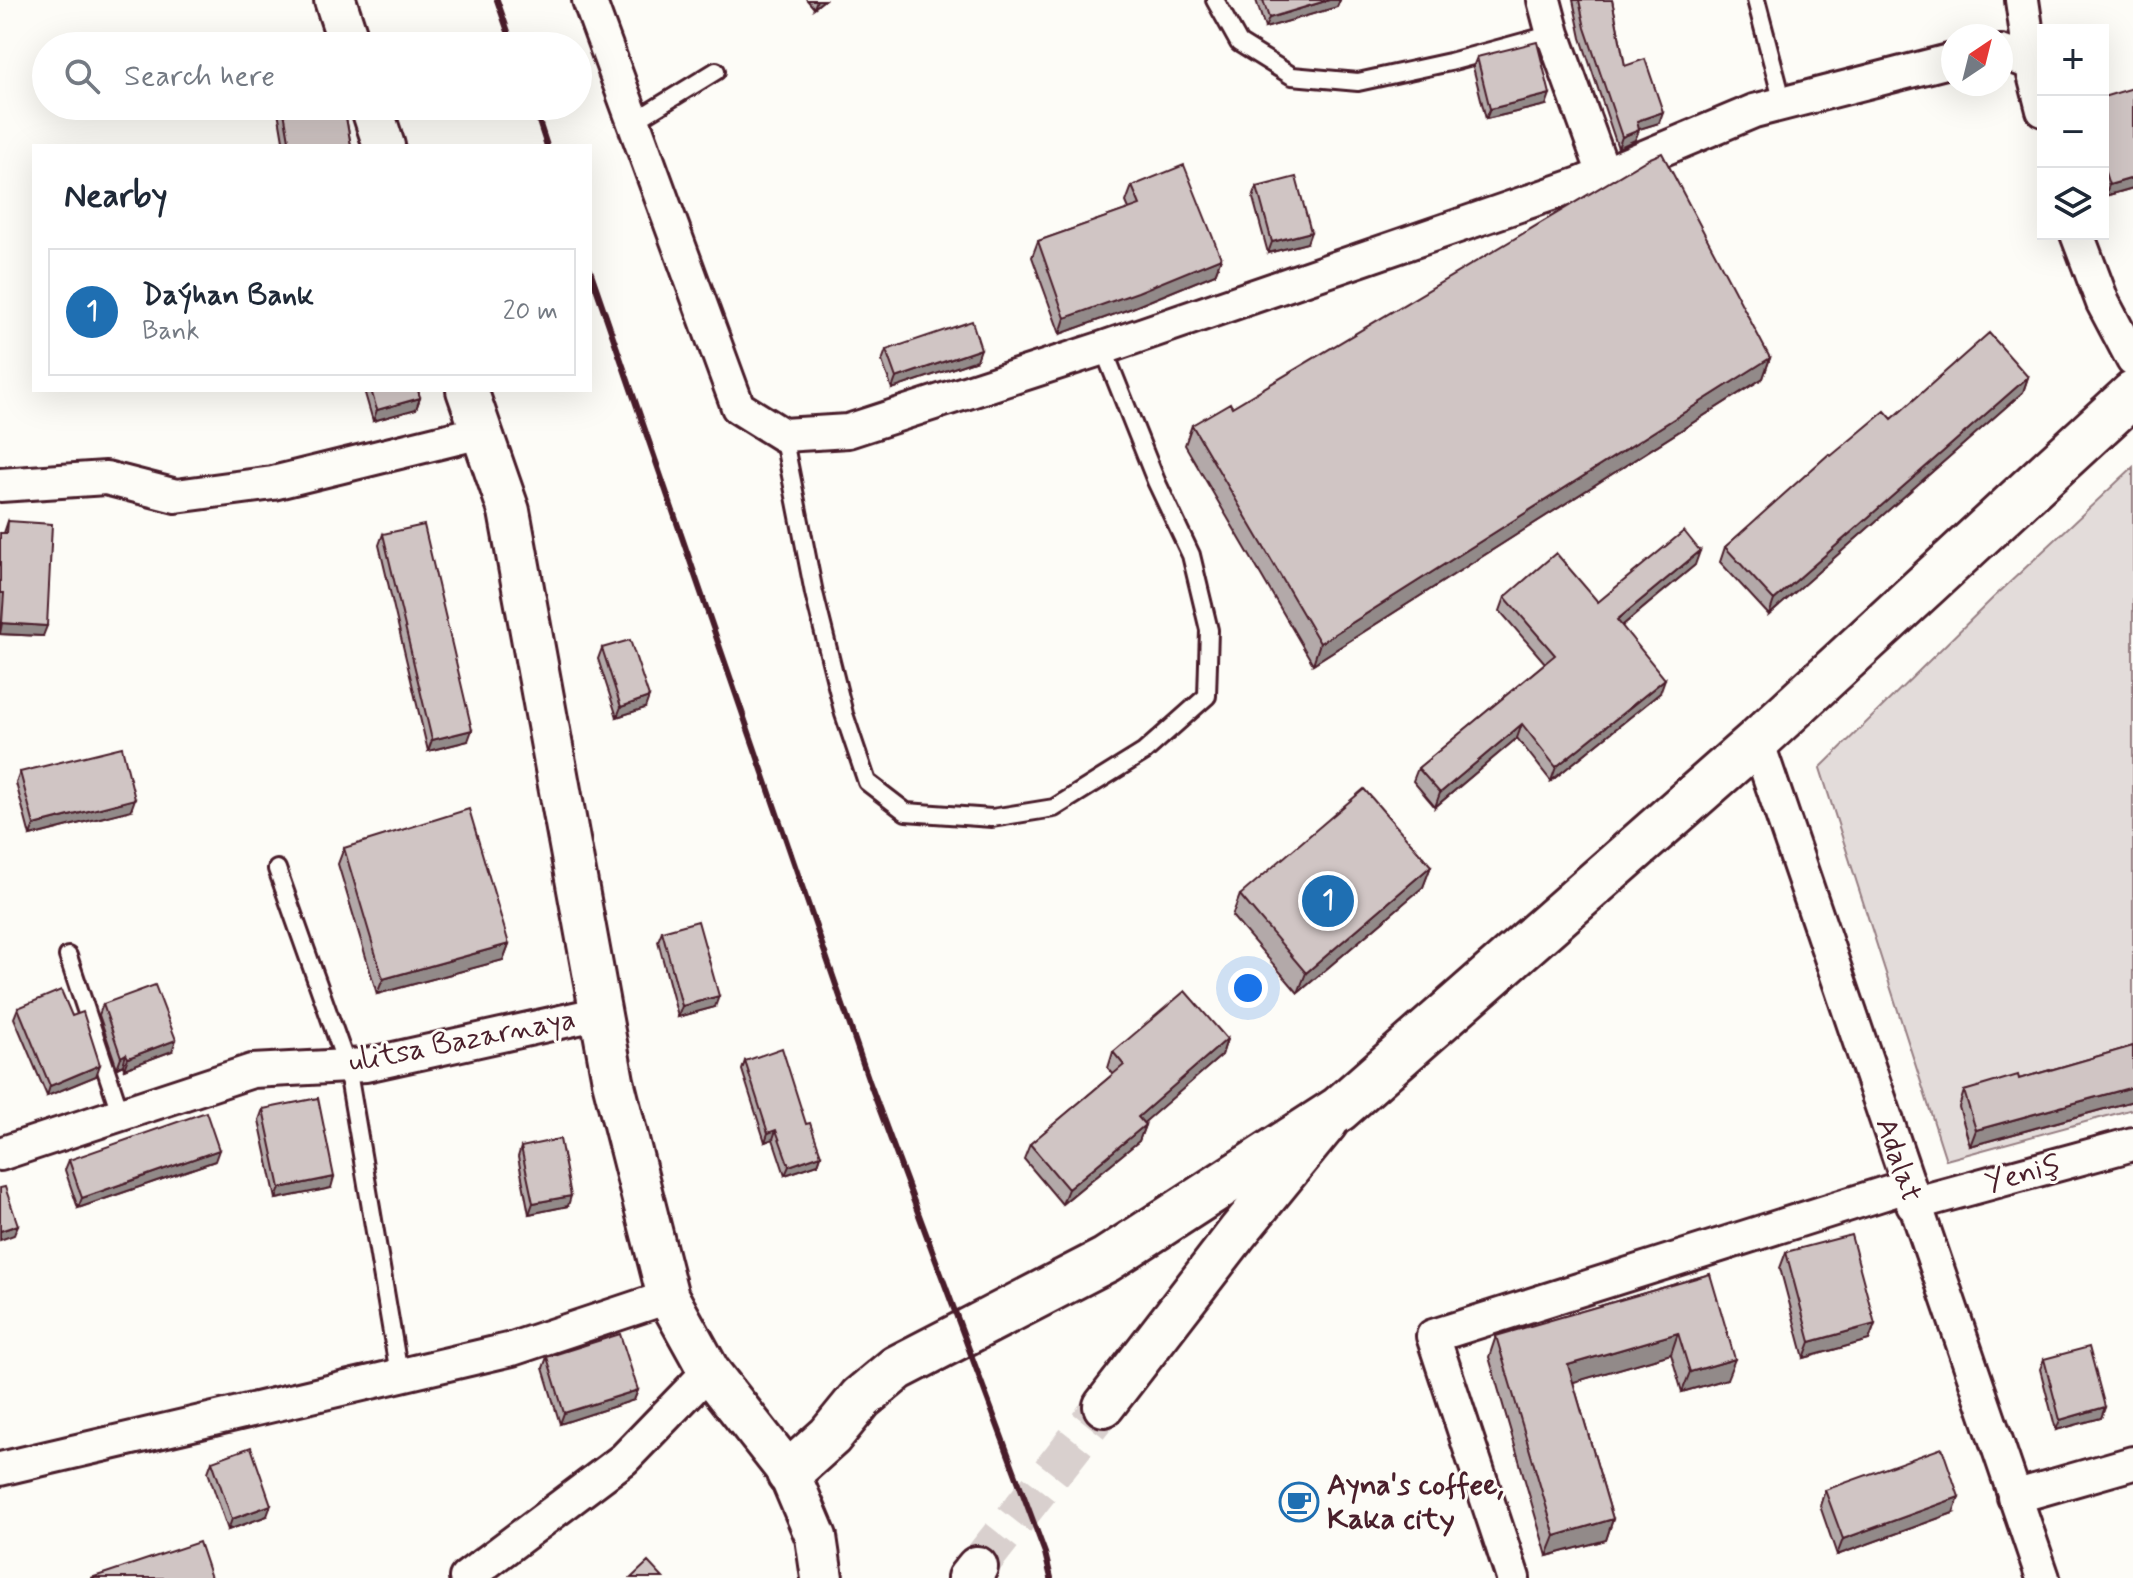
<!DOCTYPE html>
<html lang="en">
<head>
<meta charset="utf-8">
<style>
  :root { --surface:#fff; --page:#f6f6f7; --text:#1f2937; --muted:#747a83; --line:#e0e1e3; --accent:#1f6fb2 }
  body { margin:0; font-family:Mynerve,sans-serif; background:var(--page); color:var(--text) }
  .controls { position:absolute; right:24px; top:24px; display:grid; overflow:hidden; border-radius:0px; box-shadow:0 8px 32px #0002 }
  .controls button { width:72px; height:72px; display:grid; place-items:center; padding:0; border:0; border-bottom:2px solid var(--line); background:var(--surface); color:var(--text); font:40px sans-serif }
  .compass { position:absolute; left:1941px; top:24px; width:72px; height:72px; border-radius:50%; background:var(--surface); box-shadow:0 8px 32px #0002; rotate:35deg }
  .you { position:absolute; left:1248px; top:988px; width:28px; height:28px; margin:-20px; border:6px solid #fff; border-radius:50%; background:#1a73e8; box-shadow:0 0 0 12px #1a73e833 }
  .badge { display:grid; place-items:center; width:52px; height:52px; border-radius:50%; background:var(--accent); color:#fff; font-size:26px; font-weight:700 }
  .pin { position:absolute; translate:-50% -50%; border:4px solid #fff; box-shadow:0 2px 8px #0006 }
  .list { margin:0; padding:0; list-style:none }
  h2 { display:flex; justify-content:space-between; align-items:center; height:104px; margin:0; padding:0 32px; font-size:34px }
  h2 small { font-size:26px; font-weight:400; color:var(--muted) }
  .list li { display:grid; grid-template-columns:52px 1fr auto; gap:24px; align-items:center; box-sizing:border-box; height:128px; margin:0 16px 16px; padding:0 16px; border:2px solid var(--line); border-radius:0px }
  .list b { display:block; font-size:30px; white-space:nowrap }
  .list p { margin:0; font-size:26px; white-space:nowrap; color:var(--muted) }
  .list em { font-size:26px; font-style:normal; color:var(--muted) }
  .icon { flex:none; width:44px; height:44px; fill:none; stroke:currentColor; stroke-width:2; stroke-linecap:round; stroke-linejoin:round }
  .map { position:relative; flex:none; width:2133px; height:1578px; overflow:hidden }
  .search { position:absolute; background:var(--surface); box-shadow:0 8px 32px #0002; left:32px; top:32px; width:560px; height:88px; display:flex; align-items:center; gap:20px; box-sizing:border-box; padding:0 28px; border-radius:44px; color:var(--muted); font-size:30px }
  .panel { position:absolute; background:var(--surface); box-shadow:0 8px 32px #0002; left:32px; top:144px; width:560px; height:248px; border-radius:0px }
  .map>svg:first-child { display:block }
  .green { fill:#e3dcda; stroke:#967e82; stroke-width:2 }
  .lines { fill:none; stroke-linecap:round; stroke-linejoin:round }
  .tertiary-tunnel { stroke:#d9d0ce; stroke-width:40; stroke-dasharray:40 20; stroke-linecap:butt }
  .service-casing { stroke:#4a1f2b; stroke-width:22 }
  .minor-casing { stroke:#4a1f2b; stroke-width:38 }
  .tertiary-casing { stroke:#4a1f2b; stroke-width:46 }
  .secondary-casing { stroke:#4a1f2b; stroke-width:50 }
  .service { stroke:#fdfcf7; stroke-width:16 }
  .minor { stroke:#fdfcf7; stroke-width:32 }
  .tertiary { stroke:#fdfcf7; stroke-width:40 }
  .secondary { stroke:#fdfcf7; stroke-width:44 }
  .rail { stroke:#4a1f2b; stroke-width:6 }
  .wall { fill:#b3a9a9; stroke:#4a1f2b; stroke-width:2 }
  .shaded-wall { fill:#928a89; stroke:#4a1f2b; stroke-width:2 }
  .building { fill:#d0c5c4; stroke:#4a1f2b; stroke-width:2 }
  .labels { text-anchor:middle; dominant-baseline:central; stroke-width:6; stroke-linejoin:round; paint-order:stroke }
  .street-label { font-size:30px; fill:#4a1f2b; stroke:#fdfcf7 }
  .poi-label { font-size:30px; font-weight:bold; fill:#4a1f2b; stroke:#fdfcf7; text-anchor:start }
</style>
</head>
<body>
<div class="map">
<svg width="2133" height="1578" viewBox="0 0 2133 1578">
  <rect width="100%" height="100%" fill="#fdfcf7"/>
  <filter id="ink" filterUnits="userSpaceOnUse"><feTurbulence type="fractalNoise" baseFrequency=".0125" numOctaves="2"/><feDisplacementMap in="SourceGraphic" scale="16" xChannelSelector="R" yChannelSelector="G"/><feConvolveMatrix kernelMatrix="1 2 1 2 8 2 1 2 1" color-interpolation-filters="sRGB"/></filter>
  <g filter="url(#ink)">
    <path class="green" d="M2133 467V1109L1946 1160 1820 768 1992 599Z"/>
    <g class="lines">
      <path class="tertiary-tunnel" d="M977 1567 1104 1406"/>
      <g class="service-casing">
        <path id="service" d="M1215 0 1239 43 1292 76 1358 82 1450 62 1553 34
          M1756 0 1783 103
          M633 122 716 71
          M783 435 814 593 844 714 867 782 906 812 992 818 1054 808 1144 752 1207 696 1209 630 1191 555 1156 481 1103 348
          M277 869 347 1066 399 1374
          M68 956 120 1112"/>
      </g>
      <g class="minor-casing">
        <path id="minor" d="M589 0 738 407 783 435 848 431 1103 348 1580 184 1754 111 1953 60
          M1544 0 1553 34 1604 174
          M2022 0 2031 63
          M2001 52 2031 63 2043 110
          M2077 234 2103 303 2133 360
          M0 485 106 478 176 496 273 483 481 432
          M1757 741 2043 1578
          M0 1154 252 1071 366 1065 601 1013
          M1913 1204 2133 1144
          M0 1469 512 1349 668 1297
          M2014 1497 2133 1463
          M466 1578 624 1459 709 1371
          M1513 1578 1433 1336 1907 1186"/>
      </g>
      <g class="tertiary-casing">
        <path id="tertiary" d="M335 0 350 46
          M371 106 384 146
          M467 390 509 511 613 1081 668 1297 709 1371 789 1473 816 1537 822 1578
          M1104 1406 1238 1232 1327 1123
          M968 1578 977 1567"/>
      </g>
      <g class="secondary-casing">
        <path id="secondary" d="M789 1473 830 1436 861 1398 897 1368 1106 1260 1339 1109 1757 741 2133 394"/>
      </g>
      <use href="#service" class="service"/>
      <use href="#minor" class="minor"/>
      <use href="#tertiary" class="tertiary"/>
      <use href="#secondary" class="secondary"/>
      <path class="rail" d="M497 0 513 46
        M534 106 547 146
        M590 270 869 1081 1045 1553 1051 1578"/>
    </g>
    <path class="wall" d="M807 0H824L814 8Z
      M1256 0H1340L1337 7 1265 28Z
      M1573 0H1612L1625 66 1659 123 1639 129 1635 140 1618 148 1581 38Z
      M1477 57 1546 105 1486 119 1473 67Z
      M2103 97 2133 188 2105 196 2103 190Z
      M280 106H344L351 146H284L278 111Z
      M1132 186 1221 258 1215 274 1132 308 1060 334 1032 257 1038 241 1129 209 1126 202Z
      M1257 187 1307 243 1268 253 1253 198Z
      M886 350 977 360 892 389 882 361Z
      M1770 358 1763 378 1313 664 1185 445 1192 425 1232 407Z
      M2028 377 2023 392 1769 615 1720 562 1725 547 1831 456 1892 419Z
      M364 390H418L420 398 416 409 373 421Z
      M8 521 43 636 0 634V533H4Z
      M383 534 468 741 428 751 379 545Z
      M1695 565 1622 626 1660 693 1551 781 1517 738 1435 807 1413 781 1418 768 1545 663 1500 611 1505 597 1598 602Z
      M602 648 645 708 617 717 598 659Z
      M20 772 131 810 30 836 16 783Z
      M344 848 509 944 503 960 377 994 338 864Z
      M1431 866 1423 887 1298 993 1232 916 1240 895Z
      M662 931 715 1007 678 1017 658 941Z
      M103 1004 172 1051 124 1069 123 1065 117 1068 99 1015Z
      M18 1008 96 1076 47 1096 14 1018Z
      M1227 1039 1222 1055 1143 1123 1145 1125 1139 1141 1062 1204 1024 1159 1030 1144 1113 1074 1108 1068 1113 1052Z
      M2133 1046V1101L1970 1146 1959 1107 1964 1091 2019 1079Z
      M745 1061 806 1124 821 1155 818 1164 785 1175 773 1139 765 1142 742 1070Z
      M263 1109 331 1188 276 1199 259 1120Z
      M521 1147 568 1206 529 1214 518 1157Z
      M69 1160 215 1161 78 1208 65 1170Z
      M1786 1252 1875 1324 1869 1340 1804 1358 1780 1268Z
      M1710 1274 1727 1379 1682 1392 1671 1354 1573 1382 1613 1519 1606 1540 1547 1556 1489 1357 1496 1336Z
      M547 1357 638 1390 634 1400 560 1424 543 1368Z
      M2044 1359 2105 1407 2101 1418 2056 1430 2040 1369Z
      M212 1461 267 1516 228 1530 208 1472Z
      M1825 1490 1953 1513 1837 1555 1820 1506Z"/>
    <path class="shaded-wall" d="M817 0H824L814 8Z
      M1329 0H1340L1337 7 1265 28 1269 18Z
      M1550 94 1546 105 1486 119 1490 109Z
      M1663 112 1659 123 1633 131 1637 121Z
      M1639 130 1635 140 1618 148 1622 137Z
      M2133 178V188L2105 196 2109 185Z
      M1311 232 1307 243 1268 253 1272 242Z
      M1221 258 1215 274 1132 308 1060 334 1065 318Z
      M981 349 977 360 892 389 896 378Z
      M1770 358 1763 378 1313 664 1320 643Z
      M2028 377 2023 392 1769 615 1774 600Z
      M420 398 416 409 373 421 377 410Z
      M1700 551 1695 565 1612 634 1617 620Z
      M2 623 47 626 43 636 0 634Z
      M1665 679 1660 693 1551 781 1556 767Z
      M649 697 645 708 617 717 621 707Z
      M1522 724 1517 738 1435 807 1440 793Z
      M472 730 468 741 428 751 432 740Z
      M135 799 131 810 30 836 34 825Z
      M1431 866 1423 887 1298 993 1306 973Z
      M509 944 503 960 377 994 383 979Z
      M719 996 715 1007 678 1017 682 1006Z
      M1227 1039 1222 1055 1132 1133 1138 1117Z
      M176 1040 172 1051 124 1069 128 1058Z
      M126 1054 123 1065 117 1068 121 1057Z
      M100 1065 96 1076 47 1096 50 1086Z
      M2133 1087V1101L1970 1146 1976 1130Z
      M1145 1125 1139 1141 1062 1204 1068 1189Z
      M776 1130 773 1139 765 1142 768 1133Z
      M219 1150 215 1161 78 1208 82 1198Z
      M821 1155 818 1164 785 1175 789 1166Z
      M334 1177 331 1188 276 1199 280 1188Z
      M571 1196 568 1206 529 1214 533 1203Z
      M18 1225 14 1235 0 1240V1231Z
      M1875 1324 1869 1340 1804 1358 1810 1342Z
      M1678 1333 1671 1354 1560 1386 1568 1365Z
      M1735 1359 1727 1379 1682 1392 1690 1372Z
      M638 1390 634 1400 560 1424 564 1413Z
      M2105 1407 2101 1418 2056 1430 2060 1420Z
      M1959 1497 1953 1513 1837 1555 1843 1539Z
      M271 1505 267 1516 228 1530 232 1519Z
      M1613 1519 1606 1540 1547 1556 1555 1536Z"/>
    <path class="building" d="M1263 0H1329L1269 18Z
      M1579 0H1612L1625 66 1645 59 1663 112 1637 121 1639 130 1622 137 1585 28Z
      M1537 42 1550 94 1490 109 1477 57Z
      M2133 88V178L2109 185 2103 166V97Z
      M283 106H344L351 146H290Z
      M1662 153 1770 358 1320 643 1192 425 1230 403 1232 407 1648 159Z
      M1184 165 1221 258 1138 292 1065 318 1038 241 1140 205 1132 186Z
      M1296 177 1311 232 1272 242 1257 187Z
      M972 321 981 349 896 378 886 350Z
      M1989 333 2028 377 1774 600 1725 547 1829 454 1831 456 1885 411 1892 419Z
      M371 390H418L420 398 377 410Z
      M8 521 52 524 47 626 2 623 4 593H0V533H7Z
      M424 525 472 730 432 740 383 534Z
      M1684 531 1700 551 1617 620 1665 679 1556 767 1522 724 1440 793 1418 768 1555 655 1505 597 1556 553 1598 602Z
      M630 640 649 697 621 707 602 648Z
      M122 747 135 799 34 825 20 772Z
      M1364 789 1431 866 1306 973 1240 895Z
      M469 809 509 944 383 979 344 848Z
      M698 921 719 996 682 1006 662 931Z
      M155 985 176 1040 128 1058 126 1054 121 1057 103 1004Z
      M61 990 72 1016 83 1012 100 1065 50 1086 18 1008Z
      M1185 991 1227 1039 1138 1117 1145 1125 1068 1189 1030 1144 1124 1065 1113 1052Z
      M2133 1046V1087L1976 1130 1964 1091 2018 1075 2019 1079Z
      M782 1048 806 1124 810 1123 821 1155 789 1166 776 1130 768 1133 745 1061Z
      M318 1098 334 1177 280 1188 263 1109Z
      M206 1112 219 1150 82 1198 69 1160Z
      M560 1139 571 1196 533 1203 521 1147Z
      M5 1187 18 1225 0 1231V1188Z
      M1851 1235 1875 1324 1810 1342 1786 1252Z
      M1710 1274 1735 1359 1690 1372 1678 1333 1568 1365 1613 1519 1555 1536 1496 1336Z
      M620 1334 638 1390 564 1413 547 1357Z
      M2089 1347 2105 1407 2060 1420 2044 1359Z
      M251 1447 271 1505 232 1519 212 1461Z
      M1942 1448 1959 1497 1843 1539 1825 1490Z
      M199 1542 211 1578H91Z
      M648 1562 663 1578H631Z"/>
  </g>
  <defs>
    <g id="cafe-ring" transform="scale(2)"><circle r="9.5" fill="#fdfcf7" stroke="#1f6fb2" stroke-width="1.5"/><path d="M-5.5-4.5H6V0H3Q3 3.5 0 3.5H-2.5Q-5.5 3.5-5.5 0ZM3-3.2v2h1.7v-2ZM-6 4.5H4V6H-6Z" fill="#1f6fb2"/></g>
  </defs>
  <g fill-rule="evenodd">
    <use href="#cafe-ring" x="1299" y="1502"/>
  </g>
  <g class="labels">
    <g class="street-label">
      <text transform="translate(462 1041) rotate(-11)">ulitsa Bazarnaya</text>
      <text transform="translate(1898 1160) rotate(71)">Adalat</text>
      <text transform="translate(2023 1174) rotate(-15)">Yeniş</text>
    </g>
    <g class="poi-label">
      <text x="1327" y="1485">Ayna's coffee,<tspan x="1327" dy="34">Kaka city</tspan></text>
    </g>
  </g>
</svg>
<div class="controls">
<button>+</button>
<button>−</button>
<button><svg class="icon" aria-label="layers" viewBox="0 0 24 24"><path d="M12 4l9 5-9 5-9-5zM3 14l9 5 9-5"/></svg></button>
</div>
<svg class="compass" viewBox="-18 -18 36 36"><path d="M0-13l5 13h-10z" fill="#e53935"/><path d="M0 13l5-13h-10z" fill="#747a83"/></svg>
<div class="you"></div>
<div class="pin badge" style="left:1328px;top:901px">1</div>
<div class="search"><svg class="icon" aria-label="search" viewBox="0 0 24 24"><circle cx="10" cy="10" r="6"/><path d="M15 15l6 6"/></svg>Search here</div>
<section class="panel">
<h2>Nearby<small></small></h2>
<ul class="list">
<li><span class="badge">1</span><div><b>Daýhan Bank</b><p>Bank</p></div><em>20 m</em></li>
</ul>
</section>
</div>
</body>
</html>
